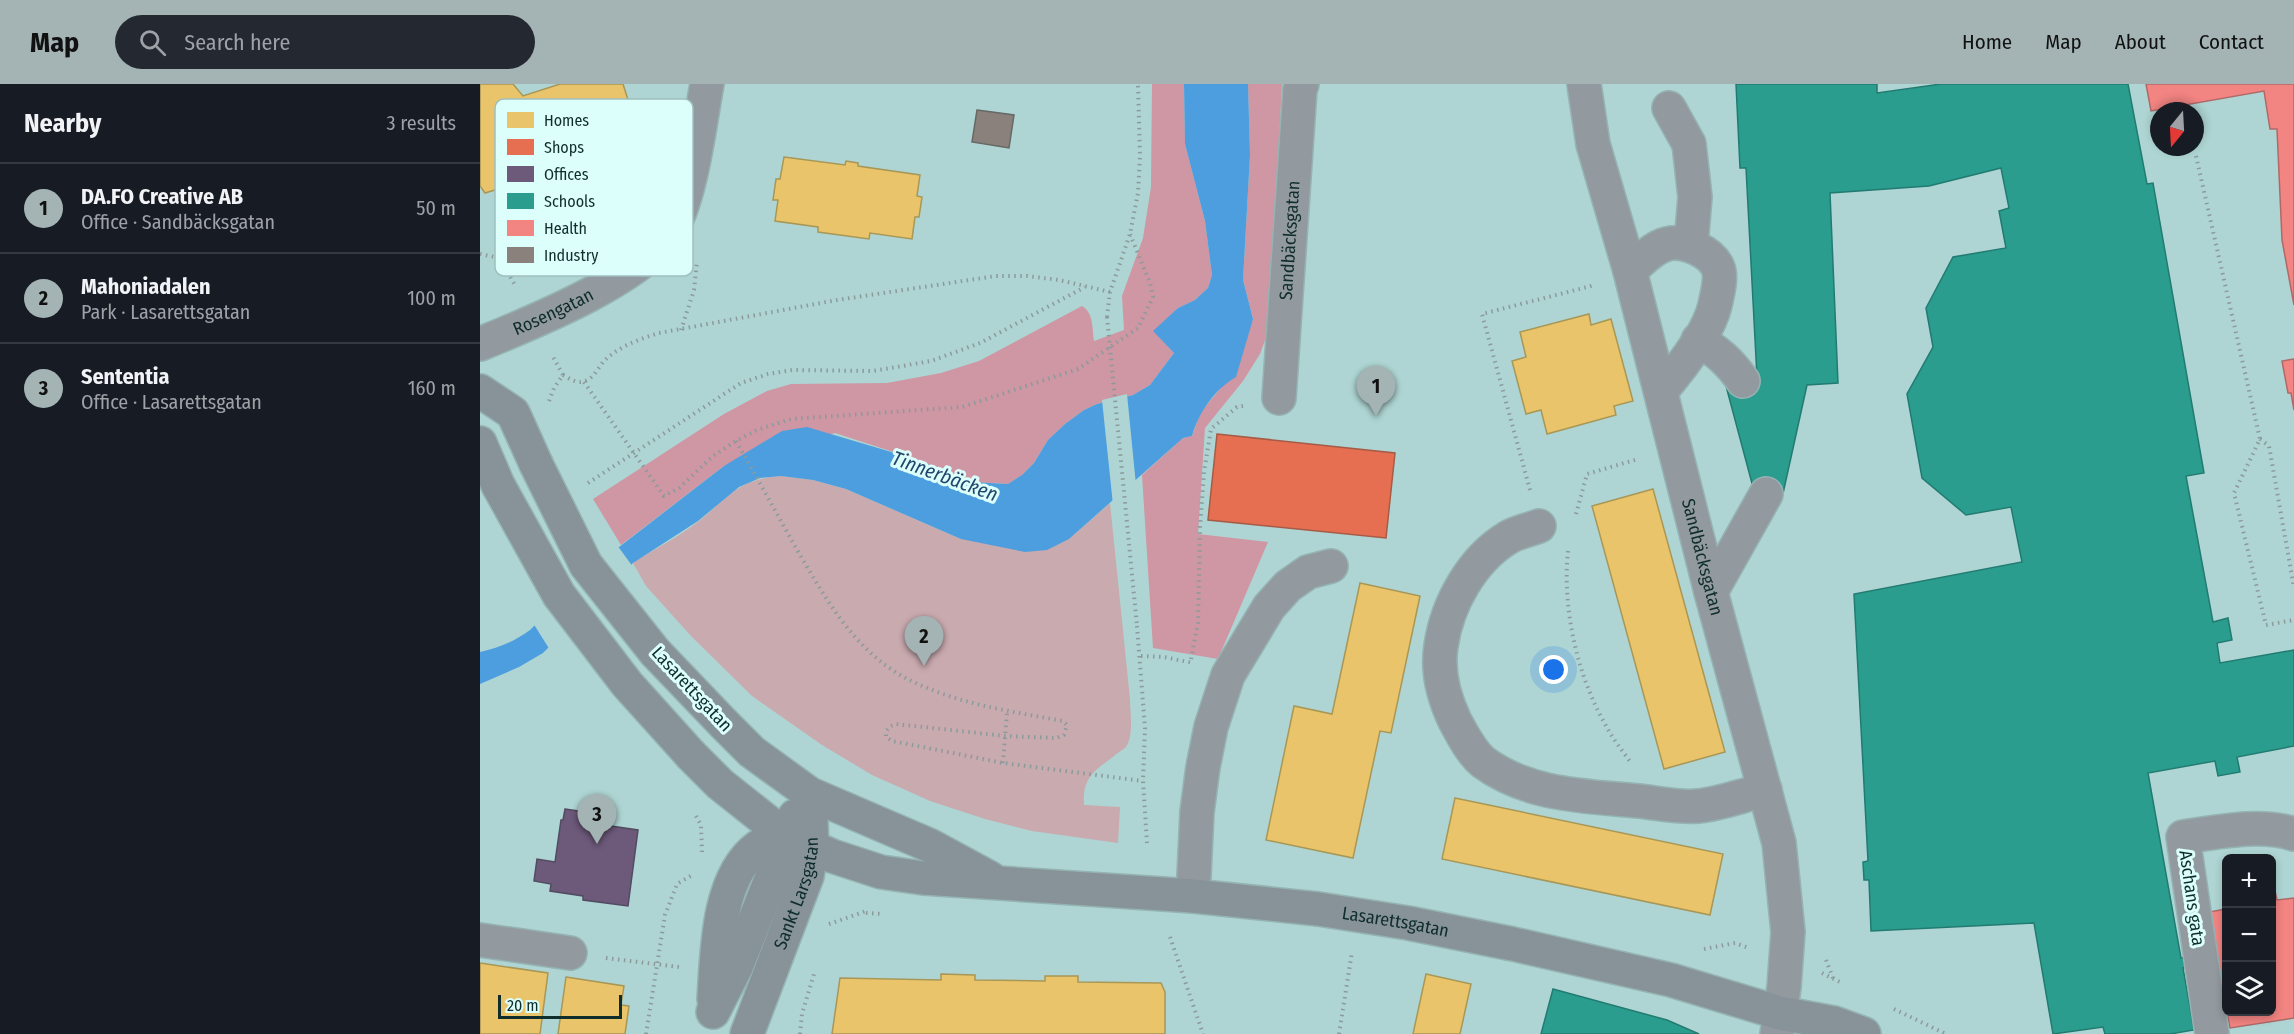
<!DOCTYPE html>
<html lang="en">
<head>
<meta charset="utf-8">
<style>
  :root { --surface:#171b24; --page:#242831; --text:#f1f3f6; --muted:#9ea1a6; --line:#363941; --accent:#a4b4b5 }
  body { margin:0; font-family:"Fira Sans Condensed",sans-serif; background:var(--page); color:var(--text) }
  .controls { position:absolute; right:18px; bottom:18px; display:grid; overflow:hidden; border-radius:9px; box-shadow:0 3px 9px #0003 }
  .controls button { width:54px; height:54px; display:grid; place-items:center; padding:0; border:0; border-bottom:2px solid var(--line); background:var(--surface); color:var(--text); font:30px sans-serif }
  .compass { position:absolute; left:1670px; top:18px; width:54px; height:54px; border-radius:50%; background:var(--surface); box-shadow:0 3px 9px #0003; rotate:198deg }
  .scale { position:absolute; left:18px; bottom:15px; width:124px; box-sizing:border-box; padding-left:6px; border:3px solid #0f2d2b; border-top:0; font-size:16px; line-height:21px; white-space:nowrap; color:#0f2d2b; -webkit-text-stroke:4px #dcfffc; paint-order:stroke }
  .you { position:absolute; left:1074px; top:586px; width:21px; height:21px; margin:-15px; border:4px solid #fff; border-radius:50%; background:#1a73e8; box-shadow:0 0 0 9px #1a73e833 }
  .badge { display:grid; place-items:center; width:39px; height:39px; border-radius:50%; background:var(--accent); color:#111; font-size:20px; font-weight:700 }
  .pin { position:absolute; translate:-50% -50px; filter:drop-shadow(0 2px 3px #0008) }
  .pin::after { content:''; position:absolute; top:32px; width:21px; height:18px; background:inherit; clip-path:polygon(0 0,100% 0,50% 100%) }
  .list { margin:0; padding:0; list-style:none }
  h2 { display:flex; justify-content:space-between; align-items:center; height:78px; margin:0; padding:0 24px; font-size:26px }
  h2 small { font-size:20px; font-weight:400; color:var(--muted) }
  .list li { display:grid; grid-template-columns:39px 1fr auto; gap:18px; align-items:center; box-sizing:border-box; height:90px; padding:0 24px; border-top:2px solid var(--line) }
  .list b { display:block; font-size:22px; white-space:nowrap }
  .list p { margin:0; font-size:20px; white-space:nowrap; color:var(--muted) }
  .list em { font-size:20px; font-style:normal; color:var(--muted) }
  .icon { flex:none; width:33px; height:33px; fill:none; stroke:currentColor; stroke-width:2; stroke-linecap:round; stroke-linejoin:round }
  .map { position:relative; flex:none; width:1814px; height:950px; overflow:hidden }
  header { display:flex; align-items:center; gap:36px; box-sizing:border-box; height:84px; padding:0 30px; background:var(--accent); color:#111 }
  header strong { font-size:28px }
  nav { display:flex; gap:33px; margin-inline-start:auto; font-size:21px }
  .search { width:420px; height:54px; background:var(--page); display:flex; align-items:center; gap:15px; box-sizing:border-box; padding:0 21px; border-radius:33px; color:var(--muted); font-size:22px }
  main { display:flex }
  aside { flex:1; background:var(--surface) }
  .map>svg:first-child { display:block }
  .green { fill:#c9aaaf }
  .forest { fill:#cf96a3 }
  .water { fill:#4c9edf }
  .pier { fill:#aed5d3 }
  .homes { fill:#e9c46a; stroke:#a89757; stroke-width:1.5 }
  .shops { fill:#e76f51; stroke:#a65b46; stroke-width:1.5 }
  .offices { fill:#6d597a; stroke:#514c62; stroke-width:1.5 }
  .schools { fill:#2a9d8f; stroke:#227b71; stroke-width:1.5 }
  .health { fill:#f28482; stroke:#ae6a68; stroke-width:1.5 }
  .industry { fill:#8a817c; stroke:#656864; stroke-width:1.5 }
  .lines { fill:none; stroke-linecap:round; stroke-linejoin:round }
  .minor-casing { stroke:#95b3b2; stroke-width:36 }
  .major-casing { stroke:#95b3b2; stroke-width:36 }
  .path { stroke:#8c9a9c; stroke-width:4; stroke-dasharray:1.5 4.5; stroke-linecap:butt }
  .minor { stroke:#939a9f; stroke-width:33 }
  .major { stroke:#879398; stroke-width:33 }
  .major-bridge-casing { stroke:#95b3b2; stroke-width:36; stroke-linecap:butt }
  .path-bridge { stroke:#8c9a9c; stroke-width:4; stroke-dasharray:1.5 4.5; stroke-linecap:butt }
  .major-bridge { stroke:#879398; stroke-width:33 }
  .labels { text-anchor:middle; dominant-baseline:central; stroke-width:6; stroke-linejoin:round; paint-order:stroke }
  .street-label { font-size:18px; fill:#0f2d2b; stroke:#dcfffc }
  .water-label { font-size:20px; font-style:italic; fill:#22466d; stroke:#dcfffc }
  .key { fill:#dcfffc; stroke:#9ec0bd; stroke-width:1.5 }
  .key-label { font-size:16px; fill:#0f2d2b }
</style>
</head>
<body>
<header>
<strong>Map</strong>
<div class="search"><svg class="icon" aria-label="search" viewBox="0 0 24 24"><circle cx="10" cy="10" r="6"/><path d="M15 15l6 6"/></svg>Search here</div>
<nav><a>Home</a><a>Map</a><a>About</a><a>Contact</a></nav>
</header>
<main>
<aside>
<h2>Nearby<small>3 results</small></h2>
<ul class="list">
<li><span class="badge">1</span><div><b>DA.FO Creative AB</b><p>Office · Sandbäcksgatan</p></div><em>50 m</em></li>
<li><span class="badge">2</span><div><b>Mahoniadalen</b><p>Park · Lasarettsgatan</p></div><em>100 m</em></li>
<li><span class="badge">3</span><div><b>Sententia</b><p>Office · Lasarettsgatan</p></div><em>160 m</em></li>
</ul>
</aside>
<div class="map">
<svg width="1814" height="950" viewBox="0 0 1814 950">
  <rect width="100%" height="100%" fill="#aed5d3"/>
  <path class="green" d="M301 392 333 396 366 405 481 455H589L630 419 650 615C650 629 654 651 646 663 643 666 637 669 634 672 614 687 602 694 604 721L640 723 638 759 552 747 505 735 450 717 392 691 342 661 272 612 211 552 166 502 153 479C174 465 199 453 219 437 250 412 258 395 301 392Z"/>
  <path class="forest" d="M672 0H704L705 60 725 137 732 191 728 204 715 216 698 224 674 247 694 269 670 301 653 311 617 320 604 326 585 340 568 356 554 379 542 391 528 400 491 398 435 375 355 349 244 382 141 461 113 415 244 330 287 307 311 300 407 299 461 289 499 277 602 222C614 229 612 245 614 257L644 246 642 212 663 154 671 103Z
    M768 0H802L789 245 780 270 763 297 725 344 718 450 788 458 738 575 673 564 662 391 703 354 712 352 720 329 744 300 773 235 763 196 770 71Z"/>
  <path class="water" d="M704 0H768L770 71 763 196 773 235 756 293C734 306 719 328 712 352L703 354 589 455 567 466 545 468 481 455 366 405 333 396 301 392 280 394 259 403 218 437 153 479 63 569 39 583 0 600V568C19 564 35 557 50 546L121 477 244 382 302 347 327 343 435 375 491 398 528 400 542 391 554 379 568 356 585 340 604 326 617 320 653 311 670 301 694 269 673 247 698 224 715 216 728 204 732 191 725 137 705 60Z"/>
  <path class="pier" d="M647 310 656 401 633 421 622 316Z
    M137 461 153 483 70 566 53 539 118 475Z"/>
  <path class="homes" d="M0 0H33L43 12 80 0H143L162 60 5 109 0 102Z
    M304 73 365 81 366 77 378 79V82L440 91 437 112 442 113 439 133H435L432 155 390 149 389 155 338 148V143L295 137 298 116H293L296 95H300Z
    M1109 230 1111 241 1131 235 1153 317 1134 322 1136 331 1067 350 1061 326 1046 330 1032 277 1046 273 1040 248Z
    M1173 405 1245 668 1184 685 1112 422Z
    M880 499 940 512 911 649 900 647 873 774 786 756 814 622 852 630Z
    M975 714 1243 770 1230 831 962 775Z
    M0 879 68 889 60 950H0Z
    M461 890 495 891V896L565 897V892H598V898L681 899 685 908V950H352L360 894 461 896Z
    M946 890 991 900 980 950H933Z
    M86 893 144 902 141 921 149 922 145 950H78Z"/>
  <path class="shops" d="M737 350 915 369 906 454 728 436Z"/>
  <path class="offices" d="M85 725 118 730 117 740 158 746 148 822 103 816V812L70 807 71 800 54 797 57 775 75 778 81 736H83Z"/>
  <path class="schools" d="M1256 0H1397V9L1461 0H1648L1667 100 1673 99 1724 389 1706 392 1733 538 1748 534 1752 556 1737 559 1740 579 1814 566V662L1757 673 1760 688 1738 692 1735 677 1668 689 1701 874 1708 873 1710 883 1703 884 1714 946 1690 950H1625L1623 943 1573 950 1554 839 1391 847 1389 796H1384L1383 778 1388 777 1374 510 1542 478 1531 423 1486 431 1442 394 1427 310 1453 263 1446 224 1473 173 1526 164 1519 127 1529 124 1521 84 1449 102 1350 109 1358 299 1327 301 1302 414 1274 407 1246 302 1277 293 1266 84H1260Z
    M1073 905 1187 936 1219 950H1061Z"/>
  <path class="health" d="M1666 0H1814V221L1802 156 1797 45H1790L1784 7 1671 27Z
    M1814 275V326L1811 309H1808L1802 277Z
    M1792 793 1797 816 1814 814V934L1750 944 1747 928H1792Z
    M1746 825V926L1729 828Z"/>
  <path class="industry" d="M497 26 534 31 529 64 492 58Z"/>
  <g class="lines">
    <g class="minor-casing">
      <g id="minor">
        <path id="s1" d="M1104 0 1113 60 1150 187 1231 508 1299 759 1308 848 1304 903 1297 950"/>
        <path d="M1189 24 1209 60 1215 113 1211 161"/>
        <path d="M1150 187C1161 177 1172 164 1187 160 1203 155 1232 168 1238 184 1242 194 1237 211 1235 221 1229 248 1199 286 1181 307"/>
        <path d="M1218 256C1237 267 1250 278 1263 297"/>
        <path id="s2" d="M0 260C51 239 164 194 191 147 212 109 219 43 227 0"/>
        <path id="s3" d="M799 314 820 5 822 0"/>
        <path d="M1059 442C1049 446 1038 448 1029 453 992 475 967 520 961 562 957 587 964 614 975 637 982 650 991 668 1003 678 1049 712 1105 712 1159 717 1178 719 1200 724 1218 722 1240 720 1263 711 1285 706"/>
        <path d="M1231 508 1286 410"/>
        <path d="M713 812 717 728 723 683 731 643 748 591 789 523 808 502 828 488 851 482"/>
        <path d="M0 856 90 869"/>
        <path d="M1732 950 1703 753C1738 748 1780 739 1814 750"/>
      </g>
    </g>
    <g class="major-casing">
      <g id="major">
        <path d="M0 307 33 329 56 380"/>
        <path d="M0 359 18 401"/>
        <path d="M244 640 272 668 330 710 451 762 510 794"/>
        <path id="s4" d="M211 671 240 700 303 750 352 772 401 788 443 794 713 812 838 825 928 839 1033 860 1191 896 1300 929 1354 939 1384 950"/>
        <path d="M234 915C237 869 237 793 278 763 286 758 295 755 303 750"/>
        <path d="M233 928 256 883 296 783 303 750 315 732"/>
        <path id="s5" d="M267 950 327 792 332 764 330 710"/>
      </g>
    </g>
    <path class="path" d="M1716 72 1780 355 1754 409 1786 541 1814 536
      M0 170 20 174 36 203
      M20 174 141 144
      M627 233 630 208 650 150 658 109 660 72 658 0
      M201 246 214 206 217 177
      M83 291C90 295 97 300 105 297 114 294 118 284 124 277 139 262 160 255 179 249L357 216 516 192H547L579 196 630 208
      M104 298 184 412 199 404 233 372 256 357 277 346 311 335 482 323 598 285 658 244 673 213 670 199 650 150
      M69 317 74 304 83 291 72 271
      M1780 355 1789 362 1814 504
      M256 357C276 392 296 428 316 464 347 517 378 574 438 600 484 621 534 628 583 637L587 641 584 651 576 654 525 652 416 640 411 642 406 647V653L412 657 523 679 663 697
      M108 399 261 299 288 290 312 286 393 287 451 277 500 259 605 203
      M1050 406 1002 230 1115 201
      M1096 430 1107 390 1158 375
      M1088 467C1082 523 1097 591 1125 640 1132 654 1142 666 1151 679
      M657 542 665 644 663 697 667 759
      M661 572 684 573 713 579
      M711 575 718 539 720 443 724 388 731 345 757 323 763 322
      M523 679 527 628
      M216 732 221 741 222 768
      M386 829 403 830
      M349 840 386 827
      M690 853 723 950
      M1224 865 1255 859 1269 864
      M126 874 199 883
      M1346 876 1353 894
      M1342 889 1362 899
      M1414 925 1466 950
      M166 950 185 831 197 800 214 790
      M320 950 322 930 334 890
      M859 950 872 868"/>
    <use href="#minor" class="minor"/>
    <use href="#major" class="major"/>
    <g class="major-bridge-casing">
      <path id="major-bridge" d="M56 380 106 481 175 568 244 640
        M18 401 79 511 147 600 211 671"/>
    </g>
    <path class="path-bridge" d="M627 233 657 542"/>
    <use href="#major-bridge" class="major-bridge"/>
  </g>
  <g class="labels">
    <g class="street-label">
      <text stroke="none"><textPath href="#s3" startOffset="158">Sandbäcksgatan</textPath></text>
      <text stroke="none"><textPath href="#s2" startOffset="80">Rosengatan</textPath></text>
      <text stroke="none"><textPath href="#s1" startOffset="488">Sandbäcksgatan</textPath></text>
      <text transform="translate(212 605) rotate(47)">Lasarettsgatan</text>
      <text stroke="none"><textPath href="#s5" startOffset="150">Sankt Larsgatan</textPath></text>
      <text transform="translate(1712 814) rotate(82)">Aschans gata</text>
      <text stroke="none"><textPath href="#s4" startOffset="744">Lasarettsgatan</textPath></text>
    </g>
    <g class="water-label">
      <text transform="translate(465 392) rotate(20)">Tinnerbäcken</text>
    </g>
  </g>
  <rect x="15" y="15" width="198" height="177" rx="9" class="key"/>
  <rect x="27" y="28" width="27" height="16" fill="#e9c46a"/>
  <rect x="27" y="55" width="27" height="16" fill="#e76f51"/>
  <rect x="27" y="82" width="27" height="16" fill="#6d597a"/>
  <rect x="27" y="109" width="27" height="16" fill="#2a9d8f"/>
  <rect x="27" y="136" width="27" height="16" fill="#f28482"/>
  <rect x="27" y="163" width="27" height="16" fill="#8a817c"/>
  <g class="key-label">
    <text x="64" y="42">Homes</text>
    <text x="64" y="69">Shops</text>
    <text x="64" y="96">Offices</text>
    <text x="64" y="123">Schools</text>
    <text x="64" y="150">Health</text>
    <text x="64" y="177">Industry</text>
  </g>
</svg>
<div class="controls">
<button>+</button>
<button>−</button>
<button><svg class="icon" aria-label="layers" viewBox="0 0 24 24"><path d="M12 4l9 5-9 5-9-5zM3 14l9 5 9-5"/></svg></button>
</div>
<svg class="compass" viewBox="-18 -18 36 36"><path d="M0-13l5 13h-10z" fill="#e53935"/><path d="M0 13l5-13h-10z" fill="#9ea1a6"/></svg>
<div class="scale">20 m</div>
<div class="you"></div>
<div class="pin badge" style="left:896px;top:332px">1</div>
<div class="pin badge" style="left:444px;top:582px">2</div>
<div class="pin badge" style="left:117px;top:760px">3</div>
</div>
</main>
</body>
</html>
